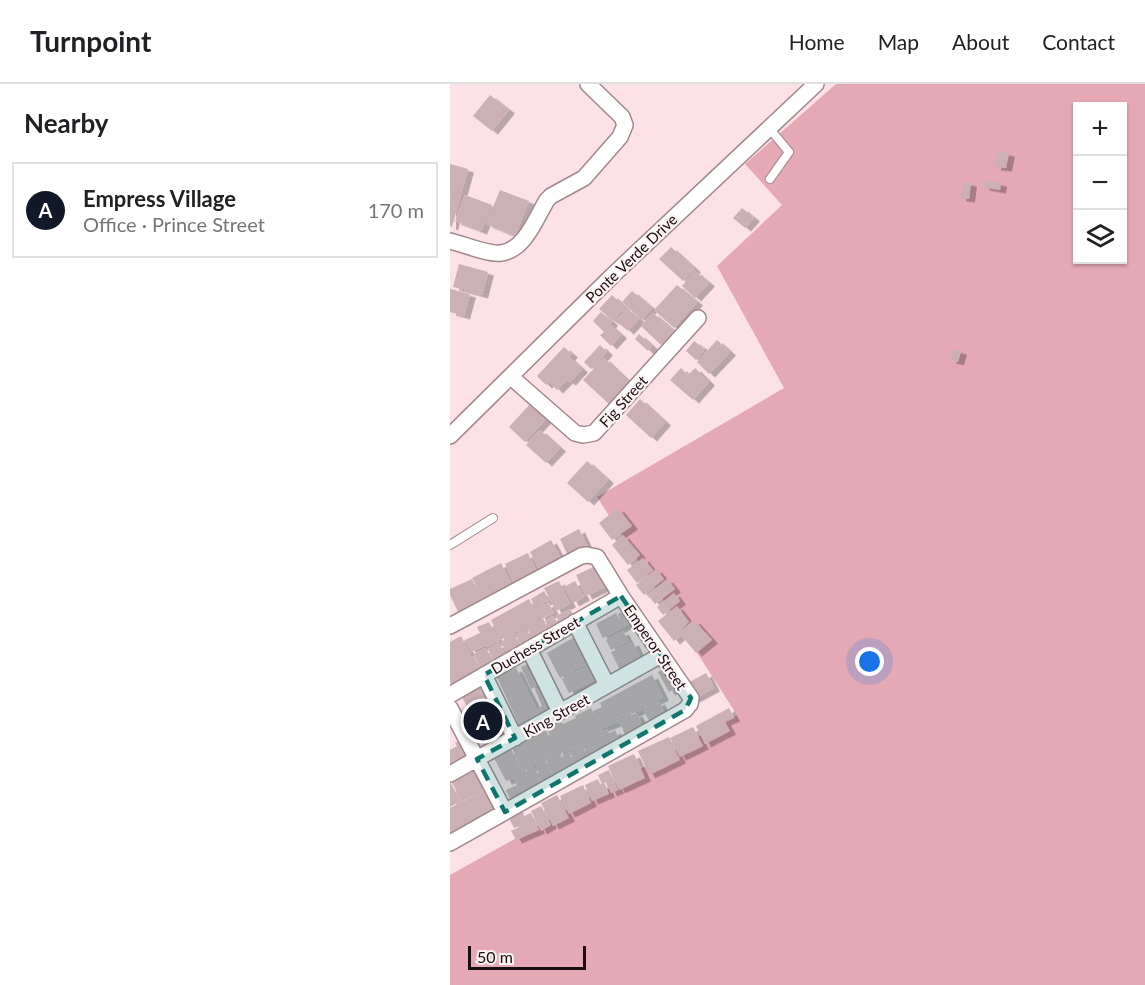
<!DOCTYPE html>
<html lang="en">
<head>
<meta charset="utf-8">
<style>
  :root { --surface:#fff; --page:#f2f2f2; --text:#202124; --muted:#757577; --line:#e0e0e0; --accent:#111827 }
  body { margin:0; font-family:Lato,sans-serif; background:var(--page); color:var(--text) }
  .controls { position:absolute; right:18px; top:18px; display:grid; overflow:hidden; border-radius:0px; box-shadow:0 2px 4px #0004 }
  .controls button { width:54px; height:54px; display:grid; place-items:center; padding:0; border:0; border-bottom:2px solid var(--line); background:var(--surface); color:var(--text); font:30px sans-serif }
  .scale { position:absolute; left:18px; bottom:15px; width:118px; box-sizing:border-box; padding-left:6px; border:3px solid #180f11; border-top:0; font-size:16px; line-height:21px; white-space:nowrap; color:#180f11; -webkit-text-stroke:4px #fef3f5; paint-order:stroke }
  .you { position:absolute; left:420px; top:578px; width:21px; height:21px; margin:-15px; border:4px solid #fff; border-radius:50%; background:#1a73e8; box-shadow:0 0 0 9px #1a73e833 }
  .badge { display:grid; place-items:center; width:39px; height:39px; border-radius:50%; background:var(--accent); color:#fff; font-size:20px; font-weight:700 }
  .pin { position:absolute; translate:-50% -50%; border:3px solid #fff; box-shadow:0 2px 6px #0006 }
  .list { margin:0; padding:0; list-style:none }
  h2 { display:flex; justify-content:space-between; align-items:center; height:78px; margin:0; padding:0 24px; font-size:26px }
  h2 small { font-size:20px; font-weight:400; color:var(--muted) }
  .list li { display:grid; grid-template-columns:39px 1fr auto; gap:18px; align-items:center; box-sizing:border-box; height:96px; margin:0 12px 12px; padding:0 12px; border:2px solid var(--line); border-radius:0px }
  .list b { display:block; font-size:22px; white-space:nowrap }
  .list p { margin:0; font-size:20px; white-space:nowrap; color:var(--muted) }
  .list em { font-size:20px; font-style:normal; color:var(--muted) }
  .icon { flex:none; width:33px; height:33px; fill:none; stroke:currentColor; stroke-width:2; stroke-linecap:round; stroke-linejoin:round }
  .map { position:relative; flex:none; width:695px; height:901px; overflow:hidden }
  header { display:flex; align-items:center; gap:36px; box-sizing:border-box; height:84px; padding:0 30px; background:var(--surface); border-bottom:2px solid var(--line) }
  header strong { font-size:28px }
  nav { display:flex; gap:33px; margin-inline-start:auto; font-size:21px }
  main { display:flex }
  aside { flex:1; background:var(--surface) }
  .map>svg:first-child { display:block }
  .green { fill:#e5a9b6; fill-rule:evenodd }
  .building { fill:#cbb0b5; filter:url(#shadow) }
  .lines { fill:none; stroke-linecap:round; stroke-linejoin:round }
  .lane-casing { stroke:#a1888d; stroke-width:10 }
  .street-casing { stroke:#a1888d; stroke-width:18 }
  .lane { stroke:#fff; stroke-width:8 }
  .street { stroke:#fff; stroke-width:15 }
  .marked { fill:#0f766e; fill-opacity:0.2; stroke:#0f766e; stroke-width:4.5; stroke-dasharray:12 8; stroke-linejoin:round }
  .labels { text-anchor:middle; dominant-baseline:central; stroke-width:4.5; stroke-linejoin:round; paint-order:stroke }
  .street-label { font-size:15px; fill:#180f11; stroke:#fef3f5 }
</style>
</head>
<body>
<header>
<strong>Turnpoint</strong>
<nav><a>Home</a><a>Map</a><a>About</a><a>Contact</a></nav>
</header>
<main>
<aside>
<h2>Nearby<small></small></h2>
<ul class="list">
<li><span class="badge">A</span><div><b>Empress Village</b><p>Office · Prince Street</p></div><em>170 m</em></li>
</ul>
</aside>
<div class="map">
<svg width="695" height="901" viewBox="0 0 695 901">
  <defs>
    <filter id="shadow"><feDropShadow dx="6" dy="3.5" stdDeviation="0" flood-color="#0004"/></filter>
  </defs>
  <rect width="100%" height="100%" fill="#fce1e6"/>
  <path class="green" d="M386 0H695V901H0V791L287 631 147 413 334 304 267 182 332 121 295 80ZM628 22H672V176H628Z"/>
  <path class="building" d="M40 11 59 26 42 47 23 32Z
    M547 67 559 69 556 84 545 83Z
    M0 80 18 85 2 143 0 142Z
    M534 96 551 99 550 106 533 103Z
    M513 98 521 99 519 115 510 114Z
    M50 106 79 117 65 152 36 140Z
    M15 111 42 121 31 147 5 137Z
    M292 124 304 134 295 144 283 134Z
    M221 163 245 185 233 197 209 175Z
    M9 180 38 188 32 211 3 203Z
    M245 187 259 199 245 214 232 202Z
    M227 201 247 218 224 244 204 226Z
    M0 205 20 210 14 232 0 228Z
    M182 207 202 224 192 236 172 218Z
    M162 211 175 223 163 237 149 225Z
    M177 224 189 235 178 247 166 237Z
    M151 228 162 238 160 241 171 251 161 262 150 251 154 248 143 237Z
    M203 229 224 247 211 261 191 242Z
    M189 250 202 262 198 267 185 255Z
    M267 256 280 268 259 290 247 278Z
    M244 257 255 265 246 276 236 267Z
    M150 261 157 268 141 285 134 278Z
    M114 263 122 270 119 273 132 285 120 298 117 296 107 306 99 298 96 301 87 292Z
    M503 265 511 267 508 278 500 276Z
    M154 274 180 299 160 321 133 296Z
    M231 284 238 291 245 284 259 298 243 316 220 296Z
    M190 315 215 338 201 354 176 331Z
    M80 320 96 335 75 358 59 343Z
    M90 346 110 364 96 379 76 361Z
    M137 377 158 396 138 418 117 399Z
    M168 424 182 442 162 456 149 439Z
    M129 445 138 464 119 474 110 455Z
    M173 451 190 471 178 481 162 461Z
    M101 456 112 477 91 489 80 468Z
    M78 469 88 491 65 502 55 480Z
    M193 474 203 486 187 499 177 486Z
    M51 479 64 506 36 520 22 494Z
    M150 480 160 501 136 512 126 491Z
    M206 485 214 495 194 511 186 501Z
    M22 495 35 522 11 534 0 511V505Z
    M217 495 225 505 205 520 198 511Z
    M109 497 120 520 106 527 94 504Z
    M125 497 134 513 123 519 114 503Z
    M94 507 99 516 94 518 91 513 94 521 98 519 104 529 91 535 81 515Z
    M224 509 230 517 213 531 207 523Z
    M79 515 89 535 50 556 41 536Z
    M227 522 239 538 228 549 244 536 262 556 246 569 231 551 224 557 208 537Z
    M120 525 125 534 112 542 106 532Z
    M178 525 184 537 153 554 146 540 166 529 171 538 168 530Z
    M103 532 111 545 102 549 95 537Z
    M93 535 101 551 85 559 77 543Z
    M39 538 49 557 37 563 36 561 21 568 15 556 30 549 27 543Z
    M76 544 84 560 73 565 66 550Z
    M173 547 178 557 161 566 156 556Z
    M64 550 73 566 59 573 51 558Z
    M128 551 142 577 110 594 97 569Z
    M11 552 21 572 9 579 24 572 31 588 4 606 0 598V558Z
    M183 558 193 580 172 590 161 568Z
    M49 559 58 575 46 581 38 565Z
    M36 564 46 583 33 589 24 570Z
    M83 578 92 599 81 605 71 583Z
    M144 579 151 593 119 609 112 595Z
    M218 583 229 602 219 608 208 588Z
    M66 584 93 638 72 648 47 593Z
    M256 589 264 604 244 615 236 600Z
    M202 591 213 613 193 623 189 618 192 625 182 630 178 623 179 625 165 631 168 638 150 645 153 650 109 670 97 645 112 638 113 640 126 634 125 632 141 624 146 635 143 627 152 623 150 619Z
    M41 597 69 650 40 665 12 613Z
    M94 601 103 630 94 634 88 624 92 622 85 606Z
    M209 617 218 635 202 643 193 625Z
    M279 624 284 634 275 638 280 647 255 660 246 642Z
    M180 627 181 631 187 629 194 646 177 655 167 632Z
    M243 643 253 662 230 673 220 654Z
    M157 645 159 649 165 646 171 660 138 672 133 661 153 651 156 655 152 648Z
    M96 646 106 667 82 678 84 682 73 687 62 664Z
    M219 653 230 676 199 691 188 667Z
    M11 655 23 676 3 686 0 681V666L7 662 5 659Z
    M132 661 139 677 127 682 119 666Z
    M61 665 73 689 85 684 94 702 61 717 56 706 67 701 64 694 70 692 56 697 44 674Z
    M119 668 127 686 120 689 112 672Z
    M106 669 108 672 110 671 118 690 105 695 95 673Z
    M184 670 195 694 169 706 158 682Z
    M94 674 104 695 94 700 84 678Z
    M27 685 37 704 12 717 2 699Z
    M159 686 168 706 161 709 156 698 152 700 148 691Z
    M148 695 151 702 155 700 159 710 142 717 135 701Z
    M0 698 11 717 0 723Z
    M133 701 141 719 119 730 110 712Z
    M38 705 49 725 0 754V724Z
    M107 711 119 734 103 742 91 719Z
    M91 722 101 741 91 747 81 727Z
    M73 728 74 732 81 729 89 746 66 756 61 747 78 739 64 744 59 734Z"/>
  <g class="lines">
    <g class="lane-casing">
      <path id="lane" d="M319 44 339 68 320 95
        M0 461 43 434"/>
    </g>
    <g class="street-casing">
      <path id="street" d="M0 157C13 160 39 171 51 169 75 166 86 134 97 116L101 112 134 94 170 53 175 41 172 33 138 0
        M61 293 125 349 133 351 144 349 248 234
        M0 352 163 191 366 0
        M125 538 157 601
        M0 542 131 472 137 471 147 473 171 512 241 614 240 620 235 626 0 759
        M79 565 110 628
        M34 591 65 654
        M0 611 171 512
        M0 624 55 728
        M0 690 211 571"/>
    </g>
    <use href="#lane" class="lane"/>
    <use href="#street" class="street"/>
  </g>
  <path class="marked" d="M171 512 241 614 235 626 55 728 27 675 65 654 34 591Z"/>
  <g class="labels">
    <g class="street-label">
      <text transform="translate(181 174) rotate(-44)">Ponte Verde Drive</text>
      <text transform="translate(173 317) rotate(-48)">Fig Street</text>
      <text transform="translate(85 561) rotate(-30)">Duchess Street</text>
      <text transform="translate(206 563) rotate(56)">Emperor Street</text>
      <text transform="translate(106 631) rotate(-29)">King Street</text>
    </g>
  </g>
</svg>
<div class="controls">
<button>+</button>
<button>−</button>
<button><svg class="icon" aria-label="layers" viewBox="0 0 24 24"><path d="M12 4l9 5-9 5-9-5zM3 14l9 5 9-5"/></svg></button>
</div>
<div class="scale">50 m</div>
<div class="you"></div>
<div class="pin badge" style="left:33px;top:637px">A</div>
</div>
</main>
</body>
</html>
